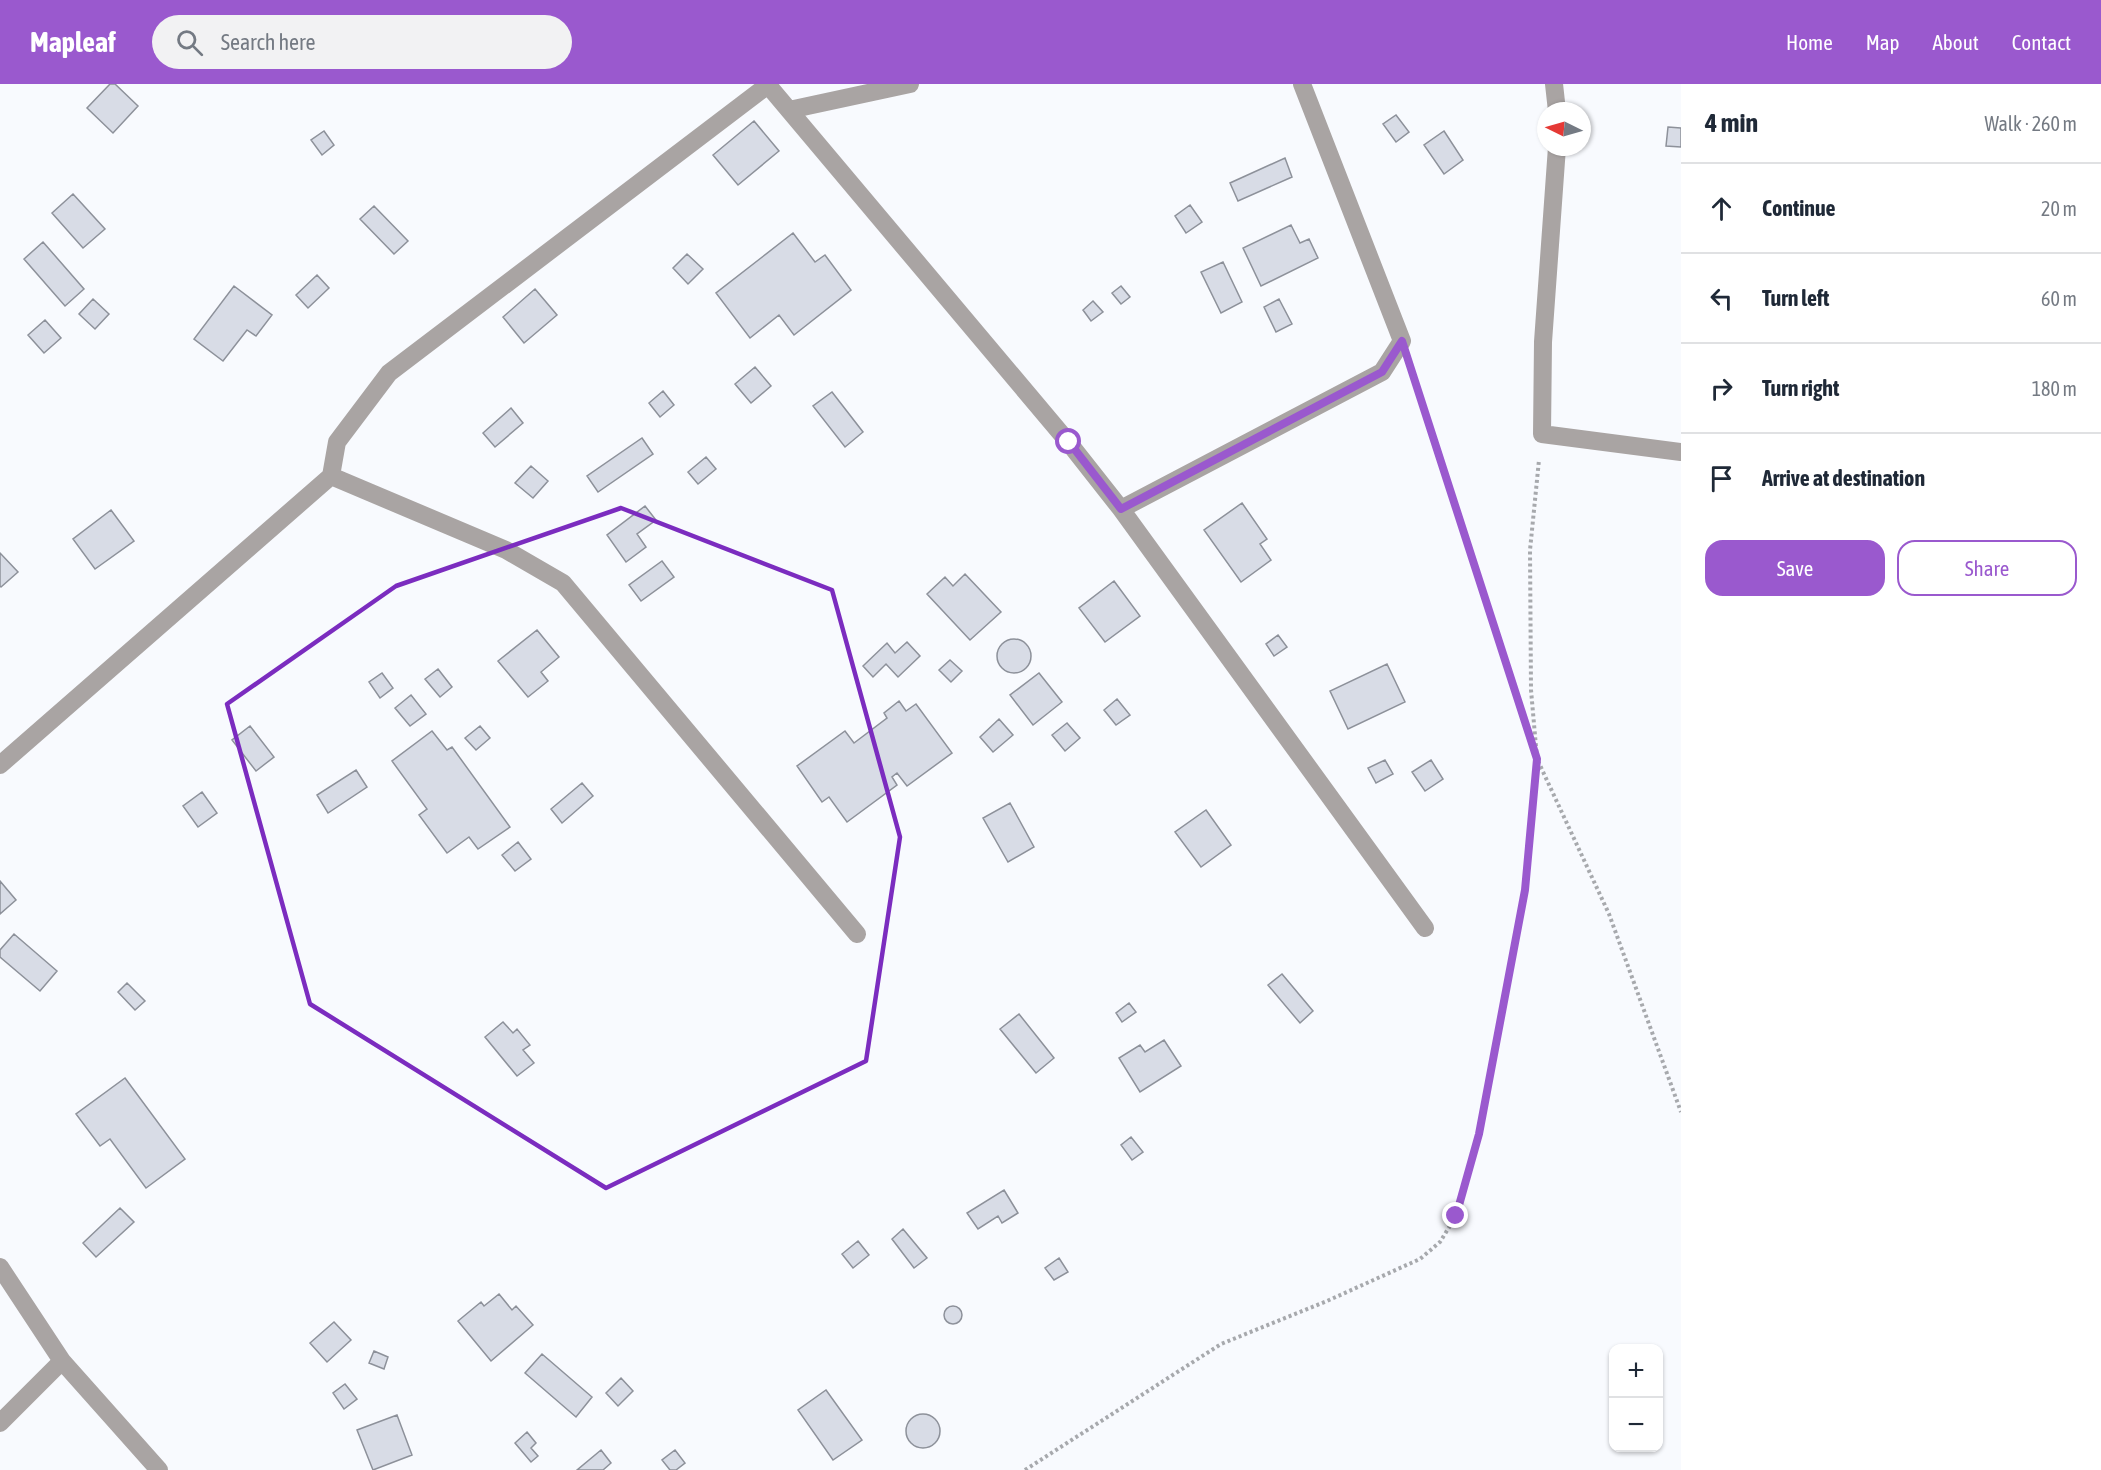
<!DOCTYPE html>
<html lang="en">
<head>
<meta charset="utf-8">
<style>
  :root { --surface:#fff; --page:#f2f2f3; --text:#1f2937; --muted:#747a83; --line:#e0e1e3; --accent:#9a59ce }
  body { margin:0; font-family:"Asap Condensed",sans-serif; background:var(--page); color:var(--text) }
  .controls { position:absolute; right:18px; bottom:18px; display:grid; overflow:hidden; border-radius:12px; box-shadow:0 2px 4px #0004 }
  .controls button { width:54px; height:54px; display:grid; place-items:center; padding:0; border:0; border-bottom:2px solid var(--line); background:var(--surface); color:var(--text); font:30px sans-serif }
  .compass { position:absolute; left:1537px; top:18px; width:54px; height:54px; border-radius:50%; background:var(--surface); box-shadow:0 2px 4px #0004; rotate:275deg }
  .stop { position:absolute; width:18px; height:18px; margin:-14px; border:4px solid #9a59ce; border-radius:50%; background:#fff }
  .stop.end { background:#9a59ce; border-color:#fff; box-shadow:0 2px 6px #0008 }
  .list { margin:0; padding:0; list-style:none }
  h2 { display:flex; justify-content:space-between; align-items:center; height:78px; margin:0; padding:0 24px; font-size:26px }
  h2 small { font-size:20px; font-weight:400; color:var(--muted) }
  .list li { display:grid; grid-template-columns:39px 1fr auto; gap:18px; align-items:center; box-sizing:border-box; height:90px; padding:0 24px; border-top:2px solid var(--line) }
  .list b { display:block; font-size:22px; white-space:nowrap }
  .list em { font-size:20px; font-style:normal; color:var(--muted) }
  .actions { display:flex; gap:12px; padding:18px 24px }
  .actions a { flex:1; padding:14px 0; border:2px solid var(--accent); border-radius:18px; text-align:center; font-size:21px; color:var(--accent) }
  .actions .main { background:var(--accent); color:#fff }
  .icon { flex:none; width:33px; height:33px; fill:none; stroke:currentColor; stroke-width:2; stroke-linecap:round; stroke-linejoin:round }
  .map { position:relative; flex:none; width:1681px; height:1386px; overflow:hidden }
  header { display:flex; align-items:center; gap:36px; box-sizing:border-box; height:84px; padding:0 30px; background:var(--accent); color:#fff }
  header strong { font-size:28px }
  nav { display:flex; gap:33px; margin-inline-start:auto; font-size:21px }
  .search { width:420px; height:54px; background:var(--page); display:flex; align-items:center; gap:15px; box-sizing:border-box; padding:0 21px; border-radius:33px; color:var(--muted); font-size:22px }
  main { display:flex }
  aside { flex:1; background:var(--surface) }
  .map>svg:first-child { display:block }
  .building { fill:#d8dce6; stroke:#8d919a; stroke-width:1.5 }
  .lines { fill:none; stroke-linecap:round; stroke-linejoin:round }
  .path { stroke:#a7a9ad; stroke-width:4; stroke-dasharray:3 3; stroke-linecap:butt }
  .minor { stroke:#a9a4a3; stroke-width:18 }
  .route { stroke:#9a59ce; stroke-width:8 }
  .marked { fill:none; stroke:#7b2cbf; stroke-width:4.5; stroke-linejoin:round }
</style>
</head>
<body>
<header>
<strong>Mapleaf</strong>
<div class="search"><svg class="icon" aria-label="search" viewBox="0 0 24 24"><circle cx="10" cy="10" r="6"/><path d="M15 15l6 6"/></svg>Search here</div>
<nav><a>Home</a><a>Map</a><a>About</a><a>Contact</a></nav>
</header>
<main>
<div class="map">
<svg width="1681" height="1386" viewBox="0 0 1681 1386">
  <rect width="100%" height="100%" fill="#f8fafe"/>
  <path class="building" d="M110 0H115L138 22 113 49 87 24Z
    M1396 31 1409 48 1396 58 1383 40Z
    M754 37 779 67 738 101 713 71Z
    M1668 43 1681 44V63L1666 62Z
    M324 47 334 61 322 71 311 56Z
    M1444 47 1463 76 1444 90 1424 61Z
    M1285 74 1292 93 1238 117 1230 99Z
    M73 110 105 145 83 164 52 129Z
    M1190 121 1202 138 1186 149 1175 132Z
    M374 122 408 157 394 170 360 135Z
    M1291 141 1300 159 1309 155 1318 174 1261 202 1243 164Z
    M793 149 815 178 825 171 851 206 794 251 779 231 750 254 716 209Z
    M43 158 84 205 65 222 24 175Z
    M687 170 703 185 688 200 673 184Z
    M1223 178 1242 218 1221 229 1201 188Z
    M317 191 329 204 308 224 296 211Z
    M234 202 272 231 256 252 247 246 223 277 194 255Z
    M1121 202 1130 213 1121 220 1112 209Z
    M535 205 557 231 524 259 503 233Z
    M93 215 109 230 95 245 79 230Z
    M1279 215 1292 240 1276 248 1264 223Z
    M1093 217 1103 228 1091 237 1083 226Z
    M45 236 61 254 44 269 28 251Z
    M755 283 771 302 751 319 735 300Z
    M663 307 674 321 660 333 649 319Z
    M832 308 863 348 845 363 813 322Z
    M511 324 523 339 495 363 483 349Z
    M642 354 653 370 598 408 587 392Z
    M706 373 716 385 698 400 688 388Z
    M531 382 548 397 533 414 515 399Z
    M1242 419 1267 455 1260 460 1271 476 1241 498 1204 446Z
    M645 422 656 436 637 450 646 463 626 478 607 451Z
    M111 426 134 457 95 485 73 455Z
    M0 469 18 488 1 503 0 502Z
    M662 477 674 493 641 517 629 501Z
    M965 490 1001 528 970 556 927 510 945 493 953 502Z
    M1114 497 1140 532 1105 558 1079 524Z
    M537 546 559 573 541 588 548 597 528 613 498 577Z
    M1278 551 1287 563 1274 572 1266 560Z
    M997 572a17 17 0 1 1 34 0a17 17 0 1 1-34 0Z
    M907 558 920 572 898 593 886 580 873 593 863 582 887 559 895 569Z
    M950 576 962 587 951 598 939 586Z
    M1387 580 1405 618 1348 645 1330 607Z
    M438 585 452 603 440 613 425 595Z
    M382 589 393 604 380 614 369 598Z
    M1039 589 1062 618 1033 641 1010 611Z
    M411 611 426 630 410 642 395 624Z
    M1117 615 1130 631 1116 641 1104 626Z
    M899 617 906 627 916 620 952 669 907 702 897 689 892 693 897 701 847 738 829 713 822 718 797 682 845 647 854 659 887 634 884 629Z
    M999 635 1013 651 993 668 980 653Z
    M1067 639 1080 654 1065 667 1052 651Z
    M250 642 274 673 256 687 232 656Z
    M480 642 490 654 476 666 465 654Z
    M432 647 447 666 452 663 510 743 478 765 469 753 447 769 419 731 427 725 392 677Z
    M1385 676 1393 690 1376 699 1368 684Z
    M1431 676 1443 695 1425 707 1412 688Z
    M356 686 367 703 328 729 317 711Z
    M582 699 593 712 562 739 551 725Z
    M202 708 217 729 198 743 183 722Z
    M1010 719 1034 763 1008 778 983 734Z
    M1206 726 1231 761 1201 783 1175 748Z
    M518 758 531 775 515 787 502 771Z
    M0 797 16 816 0 830Z
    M14 850 57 887 40 907 0 873V866Z
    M1282 890 1313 927 1300 939 1268 901Z
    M127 899 145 917 135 926 118 908Z
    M1129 919 1136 928 1122 938 1116 929Z
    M1019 930 1054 974 1036 989 1000 945Z
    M503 938 513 949 517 945 530 961 523 966 534 979 517 992 485 953Z
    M1164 956 1181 982 1140 1008 1119 974 1140 961 1145 968Z
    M125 994 185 1075 146 1104 110 1055 100 1062 76 1030Z
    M1131 1053 1143 1068 1132 1076 1121 1061Z
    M1004 1106 1018 1129 1002 1139 998 1132 978 1145 967 1129Z
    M120 1124 134 1138 96 1173 83 1159Z
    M903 1145 927 1174 914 1184 892 1155Z
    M858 1157 869 1171 853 1184 842 1170Z
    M1059 1174 1068 1188 1054 1196 1045 1184Z
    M499 1210 512 1226 516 1222 533 1241 491 1277 458 1237 481 1218 484 1222Z
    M944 1231a9 9 0 1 1 18 0a9 9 0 1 1-18 0Z
    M334 1238 351 1256 327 1278 310 1259Z
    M374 1267 388 1273 384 1285 369 1279Z
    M542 1270 592 1313 576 1333 525 1289Z
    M621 1294 633 1307 618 1322 606 1309Z
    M345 1300 357 1315 344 1325 333 1309Z
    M826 1306 862 1356 833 1376 798 1326Z
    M906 1347a17 17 0 1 1 34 0a17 17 0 1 1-34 0Z
    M397 1331 412 1371 373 1386 357 1346Z
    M527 1348 536 1359 531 1364 538 1372 531 1378 515 1359Z
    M601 1366 611 1379 603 1386H577Z
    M675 1366 685 1379 676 1386H670L662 1376Z"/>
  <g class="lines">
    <path class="path" d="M1412 289 1534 667
      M1538 677 1609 830 1681 1028
      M1025 1386 1221 1260 1327 1217 1420 1175 1440 1158 1456 1132 1479 1050 1525 806 1537 674 1531 606 1530 466 1539 376"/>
    <path class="minor" d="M767 0 1069 359 1121 425 1425 844
      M1554 0 1557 27
      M789 26 910 0
      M1557 63 1543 258 1542 350 1681 368
      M331 392 506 466 563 499 857 850
      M1121 425 1382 288 1402 257 1302 0
      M0 681 331 392 337 358 389 289 768 1
      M0 1183 62 1277 159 1386
      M0 1339 62 1277"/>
  </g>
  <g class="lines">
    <path class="route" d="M1069 358 1121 425 1382 288 1402 257 1537 675 1525 806 1479 1050 1456 1132"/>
  </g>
  <path class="marked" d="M621 424 832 506 900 753 866 977 606 1104 310 920 227 620 396 502Z"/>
</svg>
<div class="controls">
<button>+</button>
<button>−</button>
</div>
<svg class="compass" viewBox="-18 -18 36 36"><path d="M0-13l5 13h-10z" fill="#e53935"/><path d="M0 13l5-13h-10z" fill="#747a83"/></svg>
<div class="stop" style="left:1069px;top:358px"></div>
<div class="stop end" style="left:1456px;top:1132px"></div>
</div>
<aside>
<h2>4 min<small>Walk · 260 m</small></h2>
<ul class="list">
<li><svg class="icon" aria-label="ahead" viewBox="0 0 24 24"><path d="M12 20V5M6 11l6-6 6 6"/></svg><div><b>Continue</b></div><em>20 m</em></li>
<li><svg class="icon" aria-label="left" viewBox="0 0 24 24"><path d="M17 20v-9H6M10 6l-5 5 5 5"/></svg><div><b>Turn left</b></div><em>60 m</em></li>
<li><svg class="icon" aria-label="right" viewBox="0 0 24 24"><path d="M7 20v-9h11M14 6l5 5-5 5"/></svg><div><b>Turn right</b></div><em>180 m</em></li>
<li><svg class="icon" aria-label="arrive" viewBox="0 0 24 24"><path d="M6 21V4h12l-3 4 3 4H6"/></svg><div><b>Arrive at destination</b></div></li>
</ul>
<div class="actions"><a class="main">Save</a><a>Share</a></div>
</aside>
</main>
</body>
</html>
